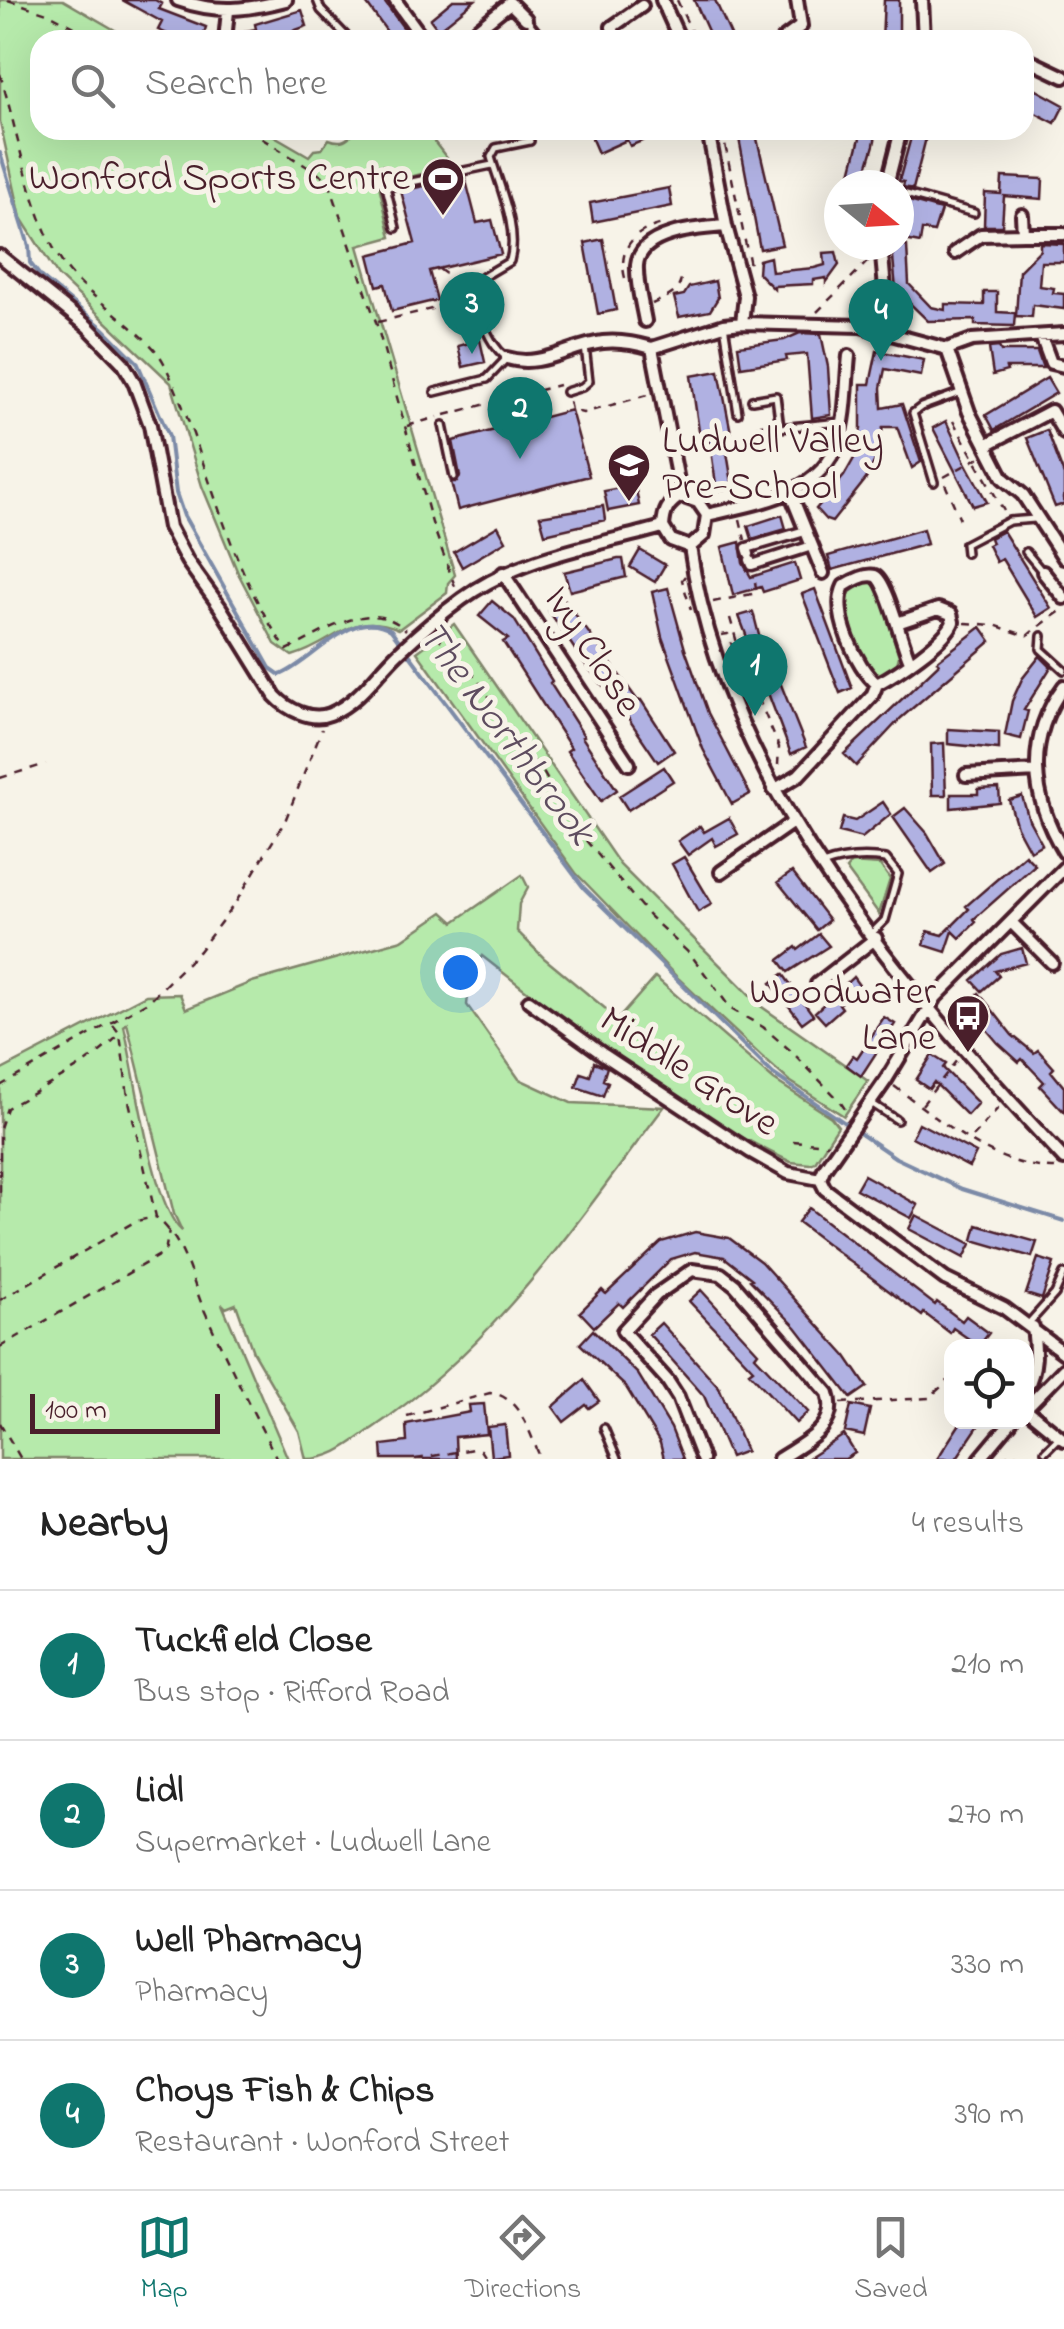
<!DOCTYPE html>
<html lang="en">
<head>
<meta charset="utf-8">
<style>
  :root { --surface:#fff; --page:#f6f6f6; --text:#222; --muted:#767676; --line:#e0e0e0; --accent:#0f766e }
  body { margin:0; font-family:"Indie Flower",sans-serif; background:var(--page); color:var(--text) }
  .controls { position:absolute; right:30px; bottom:30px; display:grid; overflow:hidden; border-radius:20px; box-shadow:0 10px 40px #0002 }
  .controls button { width:90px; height:90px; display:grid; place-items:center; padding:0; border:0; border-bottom:2px solid var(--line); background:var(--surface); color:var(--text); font:50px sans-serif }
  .compass { position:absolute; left:824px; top:170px; width:90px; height:90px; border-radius:50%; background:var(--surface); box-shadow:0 10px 40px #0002; rotate:108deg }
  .scale { position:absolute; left:30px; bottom:25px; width:190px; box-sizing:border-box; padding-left:10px; border:5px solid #4a1f2b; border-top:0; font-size:28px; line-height:35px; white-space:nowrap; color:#4a1f2b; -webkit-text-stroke:8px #f7f3e8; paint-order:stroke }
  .you { position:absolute; left:460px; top:972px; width:35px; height:35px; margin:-25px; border:8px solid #fff; border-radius:50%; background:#1a73e8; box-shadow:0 0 0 15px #1a73e833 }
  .badge { display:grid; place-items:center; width:65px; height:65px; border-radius:50%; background:var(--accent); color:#fff; font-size:32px; font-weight:700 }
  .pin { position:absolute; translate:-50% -82px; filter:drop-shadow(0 2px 5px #0008) }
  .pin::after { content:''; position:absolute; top:52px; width:35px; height:30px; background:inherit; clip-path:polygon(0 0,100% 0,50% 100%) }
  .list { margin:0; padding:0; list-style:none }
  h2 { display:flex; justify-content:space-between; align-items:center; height:130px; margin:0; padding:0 40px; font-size:42px }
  h2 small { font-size:32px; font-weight:400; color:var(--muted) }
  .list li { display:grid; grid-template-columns:65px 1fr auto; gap:30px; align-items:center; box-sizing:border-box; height:150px; padding:0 40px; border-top:2px solid var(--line) }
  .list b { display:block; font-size:38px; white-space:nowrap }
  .list p { margin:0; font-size:32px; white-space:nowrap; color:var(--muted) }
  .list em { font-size:32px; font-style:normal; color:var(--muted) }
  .icon { flex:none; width:55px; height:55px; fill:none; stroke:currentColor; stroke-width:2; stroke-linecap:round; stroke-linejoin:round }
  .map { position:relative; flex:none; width:1064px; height:1459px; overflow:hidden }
  .search { position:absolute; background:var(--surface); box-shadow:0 10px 40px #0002; left:30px; right:30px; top:30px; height:110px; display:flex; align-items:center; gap:25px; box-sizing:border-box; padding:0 35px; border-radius:30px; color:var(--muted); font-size:38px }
  .sheet { height:730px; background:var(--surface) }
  nav { display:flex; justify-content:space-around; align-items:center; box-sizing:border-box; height:140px; border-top:2px solid var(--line); background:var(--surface); font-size:28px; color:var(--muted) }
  nav a { display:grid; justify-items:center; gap:5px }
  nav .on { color:var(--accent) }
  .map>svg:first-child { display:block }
  .green { fill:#b6eaab; stroke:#80846b; stroke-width:2.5; fill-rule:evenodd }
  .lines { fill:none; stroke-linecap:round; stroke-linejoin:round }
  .stream { stroke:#7b8aa7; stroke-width:4 }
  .building { fill:#b0b1e2; stroke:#4a1f2b; stroke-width:2.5 }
  .service-casing { stroke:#4a1f2b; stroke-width:12 }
  .pedestrian-casing { stroke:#4a1f2b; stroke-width:15 }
  .minor-casing { stroke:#4a1f2b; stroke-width:18 }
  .path { stroke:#4a1f2b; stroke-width:2.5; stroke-dasharray:8 8; stroke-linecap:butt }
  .service { stroke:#f7f3e8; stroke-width:5 }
  .pedestrian { stroke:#f7f3e8; stroke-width:8 }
  .minor { stroke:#f7f3e8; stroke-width:10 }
  .labels { text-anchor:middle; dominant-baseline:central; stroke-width:10; stroke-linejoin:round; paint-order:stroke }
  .poi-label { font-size:40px; fill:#4a1f2b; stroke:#f7f3e8; text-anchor:end }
  .street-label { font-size:40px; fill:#4a1f2b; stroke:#f7f3e8 }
  .water-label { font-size:42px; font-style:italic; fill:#5e4c5f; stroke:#f7f3e8 }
</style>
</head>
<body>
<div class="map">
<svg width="1064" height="1459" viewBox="0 0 1064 1459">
  <rect width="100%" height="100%" fill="#f7f3e8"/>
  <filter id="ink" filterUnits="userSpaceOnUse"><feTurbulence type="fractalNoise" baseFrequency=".01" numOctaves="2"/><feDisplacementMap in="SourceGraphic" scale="20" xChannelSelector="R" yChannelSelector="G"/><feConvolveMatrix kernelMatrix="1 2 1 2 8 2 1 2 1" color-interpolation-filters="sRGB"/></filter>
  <g filter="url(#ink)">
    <path class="green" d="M0 0H63L132 40H40V130H264L309 156 314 150 322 149 329 139C342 144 347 140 356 130H425L453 166 398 180 392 179 386 167 375 168 391 237 358 246 455 575 448 583 447 593 399 629C350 609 336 644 292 656L275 644 238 573 202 486 171 383 58 276 21 218 0 122Z
      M873 581 878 586 899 656 897 664 886 674C879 674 876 675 871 670 859 658 843 608 849 593L864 582Z
      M454 624 620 865 762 1007 868 1081 844 1116 788 1080 761 1056 679 979 576 873 417 652Z
      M851 863 880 865 890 879 879 914 846 869Z
      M522 875 528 887 519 904 517 931 544 958 618 1019 655 977 774 1080 831 1117 838 1126 815 1162 810 1164 791 1162C680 1110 577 1031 482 956L470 978 467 1005 519 1079 571 1103 664 1107C575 1224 497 1344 373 1428 351 1443 334 1459 306 1459L299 1431 253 1352 236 1304 226 1308 222 1304 288 1459H0V1071L146 995 180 994 186 1009 252 982 402 940 443 912 454 922ZM127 1023 174 1214 182 1231C153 1208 134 1068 124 1026Z"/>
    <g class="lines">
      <path class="stream" d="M0 153 29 246 30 263 41 277 103 328 137 362 169 436 176 493 184 516 270 668 280 675C314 662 352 605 391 630L584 888 773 1074 896 1158 962 1189 1064 1221"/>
    </g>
    <path class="building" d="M122 0H155L162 4 159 9 206 27 202 40H181L158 30 162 22Z
      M364 0H383L405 30 393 40Z
      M453 0H475L438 30 430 19Z
      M694 0H715L733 40H712Z
      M884 0H899V40H882Z
      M302 10 307 26 279 36 247 40 246 31 256 29 255 24Z
      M1024 83 1064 105 1055 123 1024 107Z
      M588 130H669L630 146 627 140 598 153Z
      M755 130 782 245 760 249 738 133Z
      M862 130H877L874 145 862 185H848Z
      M913 130H928L913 189 903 187 904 182 899 181Z
      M465 177 477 223 492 220 501 254 429 271 437 300 392 311 385 284 377 286 369 255 415 243 401 191Z
      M1002 177 1043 179 1042 199 1004 196 1002 226H984L985 193 1001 194Z
      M669 188 672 206 593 222 590 203Z
      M902 199 941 210 934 232 922 230 920 243 899 239Z
      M603 239 616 310 598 314 585 243Z
      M1040 243 1064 244V262H1041L1039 286 1054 288 1053 293 1064 294V309L1033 305 1032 317 1016 316 1019 271 1040 250Z
      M892 246H907L909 284 931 307 945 310V304L984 305V292H997V312L1015 313 1014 326 975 325V320L928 321 896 290Z
      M836 252 839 265 826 283V278L813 280V284L774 286V289L758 273 759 260 770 257 772 272 814 268 825 265 824 253Z
      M715 281 718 298 710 311 679 317 674 297 684 295 689 287Z
      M800 333 821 334 828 367 831 415 812 418 807 354 786 356 787 360 741 367 738 346 784 340Z
      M480 340 485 362 463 367 458 346Z
      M999 347 1001 351H1037L1043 368H1006L1007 371 993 375 989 348Z
      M877 351 924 360 921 376 885 369 881 388 882 408 902 404 921 462 912 468 897 427H883L877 456 866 479 832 522 826 520 816 509 844 476 857 453 861 428V384H870Z
      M719 371 731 433 724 434 733 489 717 491 709 437 700 438 691 376Z
      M1047 378 1056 393 994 430 986 415Z
      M571 410 589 476 458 510 451 482H457L460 476 453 441Z
      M946 421 965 462 987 502 973 506 933 428Z
      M1047 430 1064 475V504L1055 507 1027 438Z
      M635 485 639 505 608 511 604 491Z
      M603 506 605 520 545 534 540 516Z
      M782 515 786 529 752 539 748 526Z
      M498 526 506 541 462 567 454 552Z
      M923 529 927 544 832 570 828 556Z
      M1003 531 1051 608 1037 617 1002 559 996 562 988 545 992 543 990 538Z
      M740 542 743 563 751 577 795 563 800 580 763 592 761 587 733 595 722 547Z
      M640 550 665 565 655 582 630 567Z
      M618 559H623L626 577 570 591 564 572Z
      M668 588 685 649 708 713 750 794 732 804 703 749 662 637 652 592Z
      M815 589 852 688 840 693 802 594Z
      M565 600 638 701 641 700 674 751 658 762 622 709 582 660 549 611Z
      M492 601 514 619 552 681 550 683 584 736 582 737 617 790 601 801 567 751 571 748 503 642 508 639 479 616Z
      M753 612 761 643 764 642 806 747 791 754 739 616Z
      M981 627 991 641 901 718 856 766 844 754 939 664 937 661Z
      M1040 656 1051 667 1024 710 1028 711 1021 739 1005 735 1012 701 1022 679Z
      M948 729 999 732V749L948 744Z
      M944 743 946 795H932L931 744Z
      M664 767 673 781 628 810 619 796Z
      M999 788 1000 803 951 808V794H978V789Z
      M1022 796 1029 820 1042 844 1030 851 1017 827 1009 800Z
      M883 802 891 814 862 838 839 832 843 818 855 821Z
      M905 808 927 833 945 864 932 873 893 817Z
      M729 818 738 834 716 846 712 838 688 855 678 841 700 826 704 832Z
      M1025 855 1035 865 974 919 976 922 960 938 953 931 946 952 924 945 928 931 943 935 969 909 966 906Z
      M684 857 712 904 698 912 672 864Z
      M792 872 829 920 817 930 778 882Z
      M819 934 829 946 788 972 779 960 796 947 798 950Z
      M1022 948 1026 963 995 971 999 976 982 991 972 980 1001 954Z
      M783 974 813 1015 802 1023 771 983Z
      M853 977 861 988 839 1004 842 1008 825 1023 815 1012Z
      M979 993 1012 1035 1034 1053 1038 1050 1054 1068 1051 1071 1064 1087V1112L1040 1086 1044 1082 1022 1059 1019 1062 998 1043 966 1005Z
      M884 1017 895 1024 861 1076 846 1065 853 1055 857 1058Z
      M932 1055 946 1064 943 1068 978 1103 967 1115 934 1082 929 1089 916 1080Z
      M594 1062 607 1067 603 1080 608 1082 603 1096 576 1087 581 1073 590 1076Z
      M919 1123 976 1153 969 1167 912 1137Z
      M864 1175 918 1205 911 1218 856 1189Z
      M809 1208 935 1305 937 1302 962 1321 966 1316 989 1333 979 1346 953 1328 950 1333 924 1313 922 1316 798 1222Z
      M916 1215 971 1244 964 1258 909 1229Z
      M977 1225 1037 1242 1032 1257 973 1240Z
      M695 1232 729 1238 761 1262 846 1356 867 1387 851 1398 796 1327 750 1280 752 1279 724 1257 695 1252 671 1259 623 1307 619 1303 594 1327 580 1312 602 1290 606 1294 661 1242Z
      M1038 1258 1054 1263 1042 1299 1026 1294Z
      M701 1290 758 1352 755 1356 808 1412 796 1423 749 1372 753 1369 689 1301Z
      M661 1323 719 1387 746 1451 730 1457 704 1396 649 1334Z
      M593 1330 638 1374 671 1428 683 1459H664L660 1443 626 1387 580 1344Z
      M584 1380 599 1401 589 1408 586 1405 564 1422 553 1407Z
      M484 1404 487 1434 455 1437 456 1459H383L382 1445 407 1442 406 1424 470 1412 469 1405Z
      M851 1405 870 1409 864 1436 845 1432Z
      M961 1422H981L956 1459H937Z
      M505 1425 508 1455 491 1457 488 1427Z
      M844 1435 855 1453 845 1459H807Z"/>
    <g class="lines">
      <g class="service-casing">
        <path id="service" d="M317 0 321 10 347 37
          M528 21 543 40
          M382 170 396 228
          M388 187 492 165
          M899 192 974 213
          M724 325 738 413
          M435 392 487 379 507 358C485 341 473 303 483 277L510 261C519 229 500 188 491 157L496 148 530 141
          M566 392 582 387 589 381 585 346
          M752 400 776 396 780 428
          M443 425 454 477
          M759 430 841 422
          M934 482 913 413 921 407 962 392
          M1026 552 1041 570
          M966 553 965 544 1009 521 1035 519
          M1042 636 1041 649 1064 670
          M822 865C843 857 864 856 886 859L898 874 885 920 872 933
          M871 1103 897 1120
          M1029 1323 1055 1294 1064 1274
          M604 1428 617 1459
          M1045 1451 1059 1437"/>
      </g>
      <g class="pedestrian-casing">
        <path id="pedestrian" d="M749 554 747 548 805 531
          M750 560 752 565 812 546"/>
      </g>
      <g class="minor-casing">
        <path id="minor" d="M178 0C218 14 247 10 286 0
          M395 0 424 40
          M662 0 680 40
          M922 0 924 40
          M225 40 228 11
          M464 40 510 3 526 19
          M616 40 612 27 642 6
          M782 40 801 26 797 0
          M1024 58 1064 77
          M708 130 726 226 745 296 742 323
          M887 185 901 130
          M1022 215 1023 234H1064
          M881 245 885 289 883 330
          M955 253 981 235 1023 234
          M0 256 87 326 123 363 134 382 150 425 169 527 187 561 220 607 275 696C287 709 311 722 330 714 359 702 376 674 398 653 418 634 440 615 462 599 521 556 594 546 663 527
          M645 321C642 304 636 283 637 265 640 231 701 228 726 226
          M1041 336 1051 363 1064 366
          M652 348 724 325 742 323 861 326 947 349 972 340 1064 334
          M652 348 681 496
          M947 349 969 412 1003 478 1023 495 1064 558
          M507 358C541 369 568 346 603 342 620 340 635 343 652 348
          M986 445 1051 411 1064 433
          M790 492 823 573
          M681 496C667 504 664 512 663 527L671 540 690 547
          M681 496 698 502 707 515 704 535 690 547
          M707 515C755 503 820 496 838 442 847 415 846 384 849 356
          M690 547C724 786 905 989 1064 1159
          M1043 572 1064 598
          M503 573 629 764
          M897 623 938 609 951 614 953 622C946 641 896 674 877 684 856 667 831 612 844 586 852 581 866 573 875 576 887 581 902 645 910 661
          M1064 686C1025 739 1031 798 1064 852
          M966 775 1037 771
          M774 790 799 775 872 696 877 684
          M1064 868 936 997 886 1080 824 1169 820 1179 825 1189 945 1279 1004 1308 1064 1353
          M721 872 793 822
          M1011 922 1052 963
          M817 984 876 938
          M529 1001 604 1055 751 1152 788 1173 820 1179
          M1026 1390C1037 1368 1036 1351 1033 1327
          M1026 1408 1064 1369
          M1026 1409 1064 1440
          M702 1459 678 1397 667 1380 623 1331 656 1295 692 1270 721 1274 735 1285 828 1393C840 1428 803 1443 779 1459
          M980 1459 1011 1422"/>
      </g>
      <path class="path" d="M8 0 47 13 100 40
        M677 0 695 40
        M0 74C18 131 31 221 66 268 87 297 150 334 164 363 209 457 225 564 287 650 325 633 369 596 406 630
        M248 130 322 176 330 185 376 322 432 523 456 589
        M722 130 751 270
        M439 269 472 294
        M625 278C617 248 635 230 663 224
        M652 304C669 296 682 293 681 273
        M817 312 871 258
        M378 322 472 299
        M569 401 571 410 583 413 651 394
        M445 415 559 385
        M953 421 1004 511
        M407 426 438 417
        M944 477 978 458 975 451
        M945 484 960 519
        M740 519 745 540
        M685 576 682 580 691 610
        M713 602 757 593 754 577
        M730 618 743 664
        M965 623 994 625 1027 636 1033 631
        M1040 626 1062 610
        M436 635 475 676 490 698 501 724 543 772 574 826 649 916 691 955 731 1009 763 1027 791 1051 839 1100 847 1112
        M721 635 728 634 738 663 744 665 779 747 778 765
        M0 778 46 764
        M113 1025 120 1034 128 1097 156 1217C184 1241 189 1272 202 1305 225 1357 251 1408 277 1459
        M0 1086 149 1001 199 951 236 902 285 821 322 729
        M894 1086C943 1122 994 1169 1058 1168
        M922 1105 957 1060
        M0 1128 7 1108C47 1085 87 1067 119 1035
        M972 1137 1000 1106
        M793 1141 828 1144
        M0 1192V1131
        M0 1300 136 1221 156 1217
        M0 1347 165 1252 169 1230
        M841 1403 929 1398 952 1377
        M407 1416 490 1393C520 1395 530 1435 541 1459
        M0 1423 21 1459
        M416 1459 473 1449 480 1450 486 1459
        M1001 1459 1013 1453 1017 1456 1015 1459"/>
      <use href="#service" class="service"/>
      <use href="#pedestrian" class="pedestrian"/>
      <use href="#minor" class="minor"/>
    </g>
  </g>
  <defs>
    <g id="stadium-pin" transform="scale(2.25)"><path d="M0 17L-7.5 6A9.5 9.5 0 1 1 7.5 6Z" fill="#4a1f2b" stroke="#f7f3e8"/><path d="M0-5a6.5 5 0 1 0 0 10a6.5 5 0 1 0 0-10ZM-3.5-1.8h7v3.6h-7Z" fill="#fff"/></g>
    <g id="school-pin" transform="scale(2.25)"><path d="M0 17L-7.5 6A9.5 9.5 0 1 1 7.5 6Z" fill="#4a1f2b" stroke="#f7f3e8"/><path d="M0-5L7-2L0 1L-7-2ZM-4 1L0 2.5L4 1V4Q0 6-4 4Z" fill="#fff"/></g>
    <g id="bus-pin" transform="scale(2.25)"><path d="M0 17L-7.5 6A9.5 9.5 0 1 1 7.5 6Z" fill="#4a1f2b" stroke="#f7f3e8"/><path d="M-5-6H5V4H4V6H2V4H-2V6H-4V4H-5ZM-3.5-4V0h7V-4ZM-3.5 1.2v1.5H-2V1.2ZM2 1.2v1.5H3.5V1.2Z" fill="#fff"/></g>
  </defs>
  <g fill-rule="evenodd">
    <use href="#stadium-pin" x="443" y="179"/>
    <use href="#school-pin" x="629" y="465"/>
    <use href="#bus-pin" x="968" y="1016"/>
  </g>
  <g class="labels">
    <g class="poi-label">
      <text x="410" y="179">Wonford Sports Centre</text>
      <text x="662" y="442" text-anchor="start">Ludwell Valley<tspan x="662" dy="46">Pre-School</tspan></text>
      <text x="936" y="993">Woodwater<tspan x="936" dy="46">Lane</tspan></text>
    </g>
    <g class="street-label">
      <text transform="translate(591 652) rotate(57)">Ivy Close</text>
      <text transform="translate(688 1073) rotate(33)">Middle Grove</text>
    </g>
    <g class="water-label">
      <text transform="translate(505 734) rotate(53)">The Northbrook</text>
    </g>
  </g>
</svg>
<div class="controls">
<button><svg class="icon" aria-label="locate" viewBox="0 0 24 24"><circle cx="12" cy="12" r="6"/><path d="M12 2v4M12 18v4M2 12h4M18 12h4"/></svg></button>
</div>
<svg class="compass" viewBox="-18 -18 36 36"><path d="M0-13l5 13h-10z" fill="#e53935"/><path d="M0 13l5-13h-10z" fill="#767676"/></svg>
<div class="scale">100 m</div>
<div class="you"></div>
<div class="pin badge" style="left:755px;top:716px">1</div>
<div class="pin badge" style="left:520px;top:459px">2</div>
<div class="pin badge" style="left:472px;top:354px">3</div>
<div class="pin badge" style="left:881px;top:361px">4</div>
<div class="search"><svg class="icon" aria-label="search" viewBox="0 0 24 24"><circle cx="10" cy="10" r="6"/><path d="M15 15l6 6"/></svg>Search here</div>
</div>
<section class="sheet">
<h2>Nearby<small>4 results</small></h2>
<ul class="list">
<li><span class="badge">1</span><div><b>Tuckfield Close</b><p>Bus stop · Rifford Road</p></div><em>210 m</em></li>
<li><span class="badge">2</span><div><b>Lidl</b><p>Supermarket · Ludwell Lane</p></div><em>270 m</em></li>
<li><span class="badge">3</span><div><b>Well Pharmacy</b><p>Pharmacy</p></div><em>330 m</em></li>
<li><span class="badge">4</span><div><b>Choys Fish &amp; Chips</b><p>Restaurant · Wonford Street</p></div><em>390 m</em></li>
</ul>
</section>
<nav>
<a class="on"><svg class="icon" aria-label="map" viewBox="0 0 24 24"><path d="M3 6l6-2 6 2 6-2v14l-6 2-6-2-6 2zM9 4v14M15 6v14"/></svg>Map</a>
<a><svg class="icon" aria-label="directions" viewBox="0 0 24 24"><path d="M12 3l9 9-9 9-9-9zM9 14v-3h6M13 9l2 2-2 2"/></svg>Directions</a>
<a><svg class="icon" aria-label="saved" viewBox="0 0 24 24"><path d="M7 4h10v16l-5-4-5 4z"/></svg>Saved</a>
</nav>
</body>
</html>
